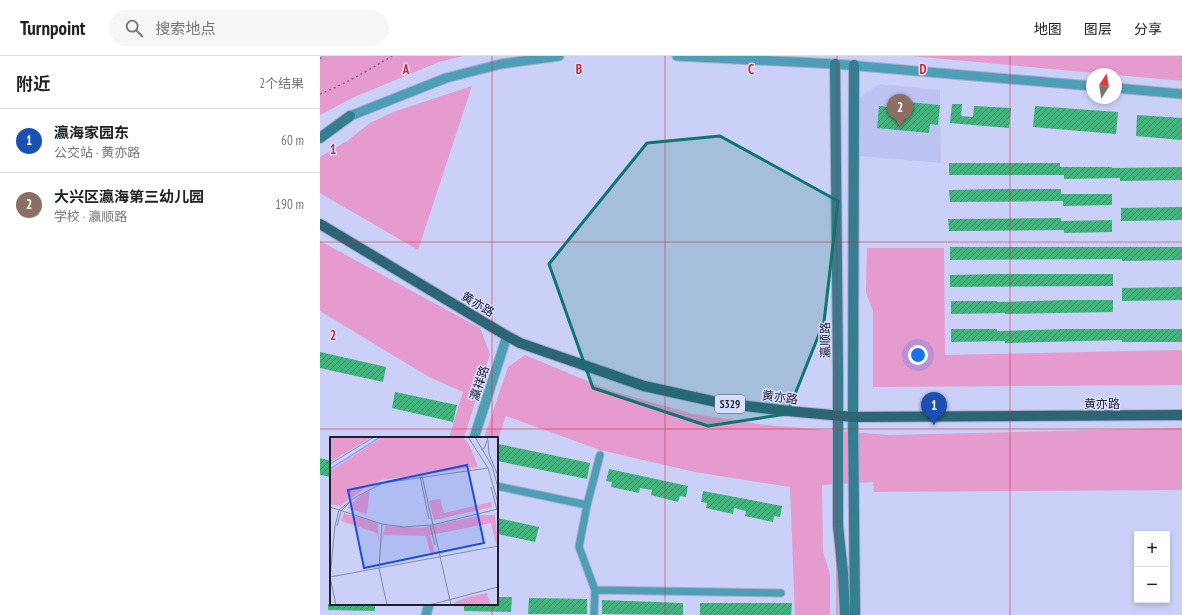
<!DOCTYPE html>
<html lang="zh">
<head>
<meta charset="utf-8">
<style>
  :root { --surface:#fff; --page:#f6f6f6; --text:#202124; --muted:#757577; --line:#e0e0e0; --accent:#837315 }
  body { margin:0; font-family:"PT Sans Narrow","Noto Sans SC",sans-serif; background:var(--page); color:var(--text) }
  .controls { position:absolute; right:12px; bottom:12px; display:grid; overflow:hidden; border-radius:0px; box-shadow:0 2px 6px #0003 }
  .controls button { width:36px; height:36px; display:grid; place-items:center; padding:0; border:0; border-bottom:1px solid var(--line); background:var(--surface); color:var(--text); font:20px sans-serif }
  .compass { position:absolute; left:766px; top:12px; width:36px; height:36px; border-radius:50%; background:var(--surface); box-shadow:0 2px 6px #0003; rotate:12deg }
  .you { position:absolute; left:598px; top:299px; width:14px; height:14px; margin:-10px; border:3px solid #fff; border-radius:50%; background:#1a73e8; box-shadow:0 0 0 6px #1a73e833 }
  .badge { display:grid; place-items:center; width:26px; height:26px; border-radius:50%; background:var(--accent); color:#fff; font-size:13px; font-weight:700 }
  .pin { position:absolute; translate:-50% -33px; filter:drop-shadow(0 1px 2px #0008) }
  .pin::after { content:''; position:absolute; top:21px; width:14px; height:12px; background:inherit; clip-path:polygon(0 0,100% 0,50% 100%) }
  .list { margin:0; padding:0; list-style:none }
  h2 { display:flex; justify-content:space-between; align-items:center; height:52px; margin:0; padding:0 16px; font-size:17px }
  h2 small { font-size:13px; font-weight:400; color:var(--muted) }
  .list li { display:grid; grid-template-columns:26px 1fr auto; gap:12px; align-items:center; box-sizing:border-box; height:64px; padding:0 16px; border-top:1px solid var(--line) }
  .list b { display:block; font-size:15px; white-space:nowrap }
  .list p { margin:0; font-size:13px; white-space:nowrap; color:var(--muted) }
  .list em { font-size:13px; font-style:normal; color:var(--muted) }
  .icon { flex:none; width:22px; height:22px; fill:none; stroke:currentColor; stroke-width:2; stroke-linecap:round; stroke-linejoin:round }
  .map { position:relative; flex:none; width:862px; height:559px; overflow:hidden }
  header { display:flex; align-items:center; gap:24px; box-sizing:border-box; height:56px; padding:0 20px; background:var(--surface); border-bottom:1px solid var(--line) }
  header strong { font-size:19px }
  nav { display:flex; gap:22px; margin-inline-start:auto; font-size:14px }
  .search { width:280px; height:36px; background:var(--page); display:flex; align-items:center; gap:10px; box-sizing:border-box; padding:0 14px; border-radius:22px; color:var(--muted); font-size:15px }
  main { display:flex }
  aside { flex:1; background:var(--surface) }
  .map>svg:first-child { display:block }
  .built { fill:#bec4f2 }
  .green { fill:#e59bce }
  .building { fill:url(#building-hatch) }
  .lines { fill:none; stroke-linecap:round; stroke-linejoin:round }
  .minor-casing { stroke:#a8add0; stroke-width:9 }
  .tertiary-casing { stroke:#a8add0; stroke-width:11 }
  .secondary-casing { stroke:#a8add0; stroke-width:12 }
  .primary-casing { stroke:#a8add0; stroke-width:12 }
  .path { stroke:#6e718c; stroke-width:1.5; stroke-dasharray:2 3; stroke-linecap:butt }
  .minor { stroke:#4e9eb5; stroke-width:7 }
  .tertiary { stroke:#4e9eb5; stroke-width:9 }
  .secondary { stroke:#357d91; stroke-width:10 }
  .primary { stroke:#2c6575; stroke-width:10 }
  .marked { fill:#0f766e; fill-opacity:0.2; stroke:#0f766e; stroke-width:3; stroke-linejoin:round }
  .grid { fill:none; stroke:#d62828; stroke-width:1; stroke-opacity:0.55 }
  .labels { text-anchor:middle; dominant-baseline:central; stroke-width:3; stroke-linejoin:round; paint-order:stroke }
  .shield { fill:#d9defe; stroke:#57596d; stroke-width:1 }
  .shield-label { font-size:11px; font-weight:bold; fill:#1f202f }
  .street-label { font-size:12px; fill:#1f202f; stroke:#d9defe }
  .inset-road { fill:none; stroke:#868aa8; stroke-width:1 }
  .view { fill:#1d4ed8; fill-opacity:0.15; stroke:#1d4ed8; stroke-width:2 }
  .inset-edge { fill:none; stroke:#1f202f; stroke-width:2 }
  .grid-label { font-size:13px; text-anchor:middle; font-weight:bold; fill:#d62828; stroke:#d9defe; stroke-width:3; stroke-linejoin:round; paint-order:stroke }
</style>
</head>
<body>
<header>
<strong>Turnpoint</strong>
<div class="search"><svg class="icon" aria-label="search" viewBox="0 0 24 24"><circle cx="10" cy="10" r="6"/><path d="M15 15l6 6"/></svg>搜索地点</div>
<nav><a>地图</a><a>图层</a><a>分享</a></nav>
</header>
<main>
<aside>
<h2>附近<small>2个结果</small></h2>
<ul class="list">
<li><span class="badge" style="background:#1a4fb4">1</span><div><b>瀛海家园东</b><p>公交站 · 黄亦路</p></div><em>60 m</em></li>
<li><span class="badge" style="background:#8d6e63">2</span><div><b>大兴区瀛海第三幼儿园</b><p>学校 · 瀛顺路</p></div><em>190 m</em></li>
</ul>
</aside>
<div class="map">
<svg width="862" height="559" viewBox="0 0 862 559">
  <defs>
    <pattern id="building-hatch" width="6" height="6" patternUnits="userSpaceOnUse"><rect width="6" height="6" fill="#44b37d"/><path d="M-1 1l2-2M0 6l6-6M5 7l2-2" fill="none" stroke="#389167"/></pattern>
  </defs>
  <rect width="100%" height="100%" fill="#cad0f8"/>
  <path class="built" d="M559 28 620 34 621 107 539 100 538 43Z"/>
  <path class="green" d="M0 0H143L119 6 32 42 0 59Z
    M591 0H862V25Z
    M152 30 98 194 0 137V101L27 85 50 67 73 56Z
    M0 185 160 272 170 298 144 382H129L143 336 109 321 0 255Z
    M547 192H624L625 299 862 294V329L553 331V255L546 237Z
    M205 299 289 334 373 358 446 369 568 379 862 372V434L554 436 553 426 502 429 503 495 510 519V559H475L470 431 375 416 280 394 186 360 177 386V382H164L188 311Z"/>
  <path class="building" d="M577 45 620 49 618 69 610 68 609 77 557 72 559 50 576 52Z
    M632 48H642L641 60 653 61 654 50 691 52 689 72 630 67Z
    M715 50 798 56 796 78 713 71Z
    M817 59 862 62V84L816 80Z
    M629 107H740V111H792V112L862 111V124L800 125V122L744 123V119H629Z
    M676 133H741V138H792V149L743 150V145L630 146 629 134Z
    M862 151V164L801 165V152Z
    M741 162V165L792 164V176L744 177V174L629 175 628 163Z
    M630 191H862V204L802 205V203L630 204Z
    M677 218H793V230L630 231V219Z
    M862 231V244L802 245V232Z
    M745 244H793V256L685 258V257L631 258V245H677V246Z
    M631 273H677V275L745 273H862V286H802V284L685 287V285L631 286Z
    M0 296 66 311 63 326 0 312Z
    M75 336 137 349 133 366 72 352Z
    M178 388 270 407 267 423 177 405Z
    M0 402 11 405V421L0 419Z
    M289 413 368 430 366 441 360 440 358 446 331 439 332 434 320 432 319 437 291 431 292 426 286 425Z
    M383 435 462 450 460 461 454 460 453 466 425 460 426 455 414 452 413 458 386 452 387 447 381 446Z
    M177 462 219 471 215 486 177 478Z
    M177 541H192L191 556 144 555V548H177Z
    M209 542 267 543V558H208Z
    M282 544 363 547V559L282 558Z
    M380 547H472L471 559H380Z
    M8 548H55V555L8 554Z"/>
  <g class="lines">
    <g class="minor-casing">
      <path id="minor" d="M177 430 267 449
        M275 534 461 537
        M274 559 275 534 259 491 267 449 280 399"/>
    </g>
    <g class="tertiary-casing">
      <path id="tertiary" d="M357 0 515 8 772 30
        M796 32 862 38
        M30 60 126 22 181 8 239 0
        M154 382 187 280
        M106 559 109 548"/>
    </g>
    <g class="secondary-casing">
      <path id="secondary" d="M515 8 518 316V470L523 517 525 559
        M534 9 533 361 535 559
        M0 82 30 60"/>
    </g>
    <g class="primary-casing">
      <path id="primary" d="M0 168 187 280 200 287 324 330 401 347 468 355 533 361 862 359"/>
    </g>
    <path class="path" d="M861 0H862
      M0 3 3 0
      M862 21V20
      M0 38C25 28 49 14 72 0"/>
    <use href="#minor" class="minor"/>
    <use href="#tertiary" class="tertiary"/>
    <use href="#secondary" class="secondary"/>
    <use href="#primary" class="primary"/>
  </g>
  <path class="marked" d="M400 80 518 145 504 266 467 358 388 370 273 332 229 208 327 87Z"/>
  <path class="grid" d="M172 0V382M345 0V559M517 0V559M690 0V559M0 186H862M0 373H862M172 548V559"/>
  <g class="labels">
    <rect class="shield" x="395" y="339" width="30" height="18" rx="3"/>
    <g class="shield-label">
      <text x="410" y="348">S329</text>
    </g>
    <g class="street-label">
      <text transform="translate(158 248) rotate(31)">黄亦路</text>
      <text transform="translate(505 284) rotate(-91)">瀛顺路</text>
      <text transform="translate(159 327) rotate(-72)">瀛祥路</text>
      <text transform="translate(460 341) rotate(7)">黄亦路</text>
      <text x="782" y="347">黄亦路</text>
    </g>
  </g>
  <g transform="translate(10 381)">
    <rect width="168" height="168" fill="#cad0f8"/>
    <path d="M53 0H133L140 9 148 30 52 43 35 51 10 69 0 67V34ZM40 53 37 77 17 71 30 59ZM110 62 114 76 161 65 162 70 104 83 99 64ZM14 76 48 86 49 106 47 96 11 84ZM153 78H165L168 107H166L161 86 100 98 105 116 101 119 96 99 54 98 51 106 55 89 91 91Z" fill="#e59bce"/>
    <path d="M0 0H42L0 25ZM157 156 160 168H124L125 165 135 161Z" fill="#e59bce"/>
    <path d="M49 0H52L0 33V31Z" fill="#979ff9"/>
    <path class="inset-road" d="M138 0 158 31 168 66M145 0 162 29 168 51M158 3 159 17 168 39M151 13 155 10 158 0M0 27 44 0M90 39 99 82M92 39 121 168M161 50 167 73M24 61 53 46 158 31M0 70 52 87 73 90 102 88 168 72M52 87 49 131 57 168M100 88 105 108M7 89 11 74 20 65M0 140 168 109M6 168 0 140 5 89 9 73 24 61M99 168 168 150"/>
    <path class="view" d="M137 28 154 106 34 131 18 53Z"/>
    <rect width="168" height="168" class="inset-edge"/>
  </g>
  <g class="grid-label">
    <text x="86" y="18">A</text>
    <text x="259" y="18">B</text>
    <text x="431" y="18">C</text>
    <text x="603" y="18">D</text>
    <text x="13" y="98">1</text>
    <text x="13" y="284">2</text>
  </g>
</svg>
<div class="controls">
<button>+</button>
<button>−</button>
</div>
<svg class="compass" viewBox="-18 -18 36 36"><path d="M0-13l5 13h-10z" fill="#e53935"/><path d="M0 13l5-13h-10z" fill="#757577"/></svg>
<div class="you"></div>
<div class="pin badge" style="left:614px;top:369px;background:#1a4fb4">1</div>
<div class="pin badge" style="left:580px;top:71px;background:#8d6e63">2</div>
</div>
</main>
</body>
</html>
